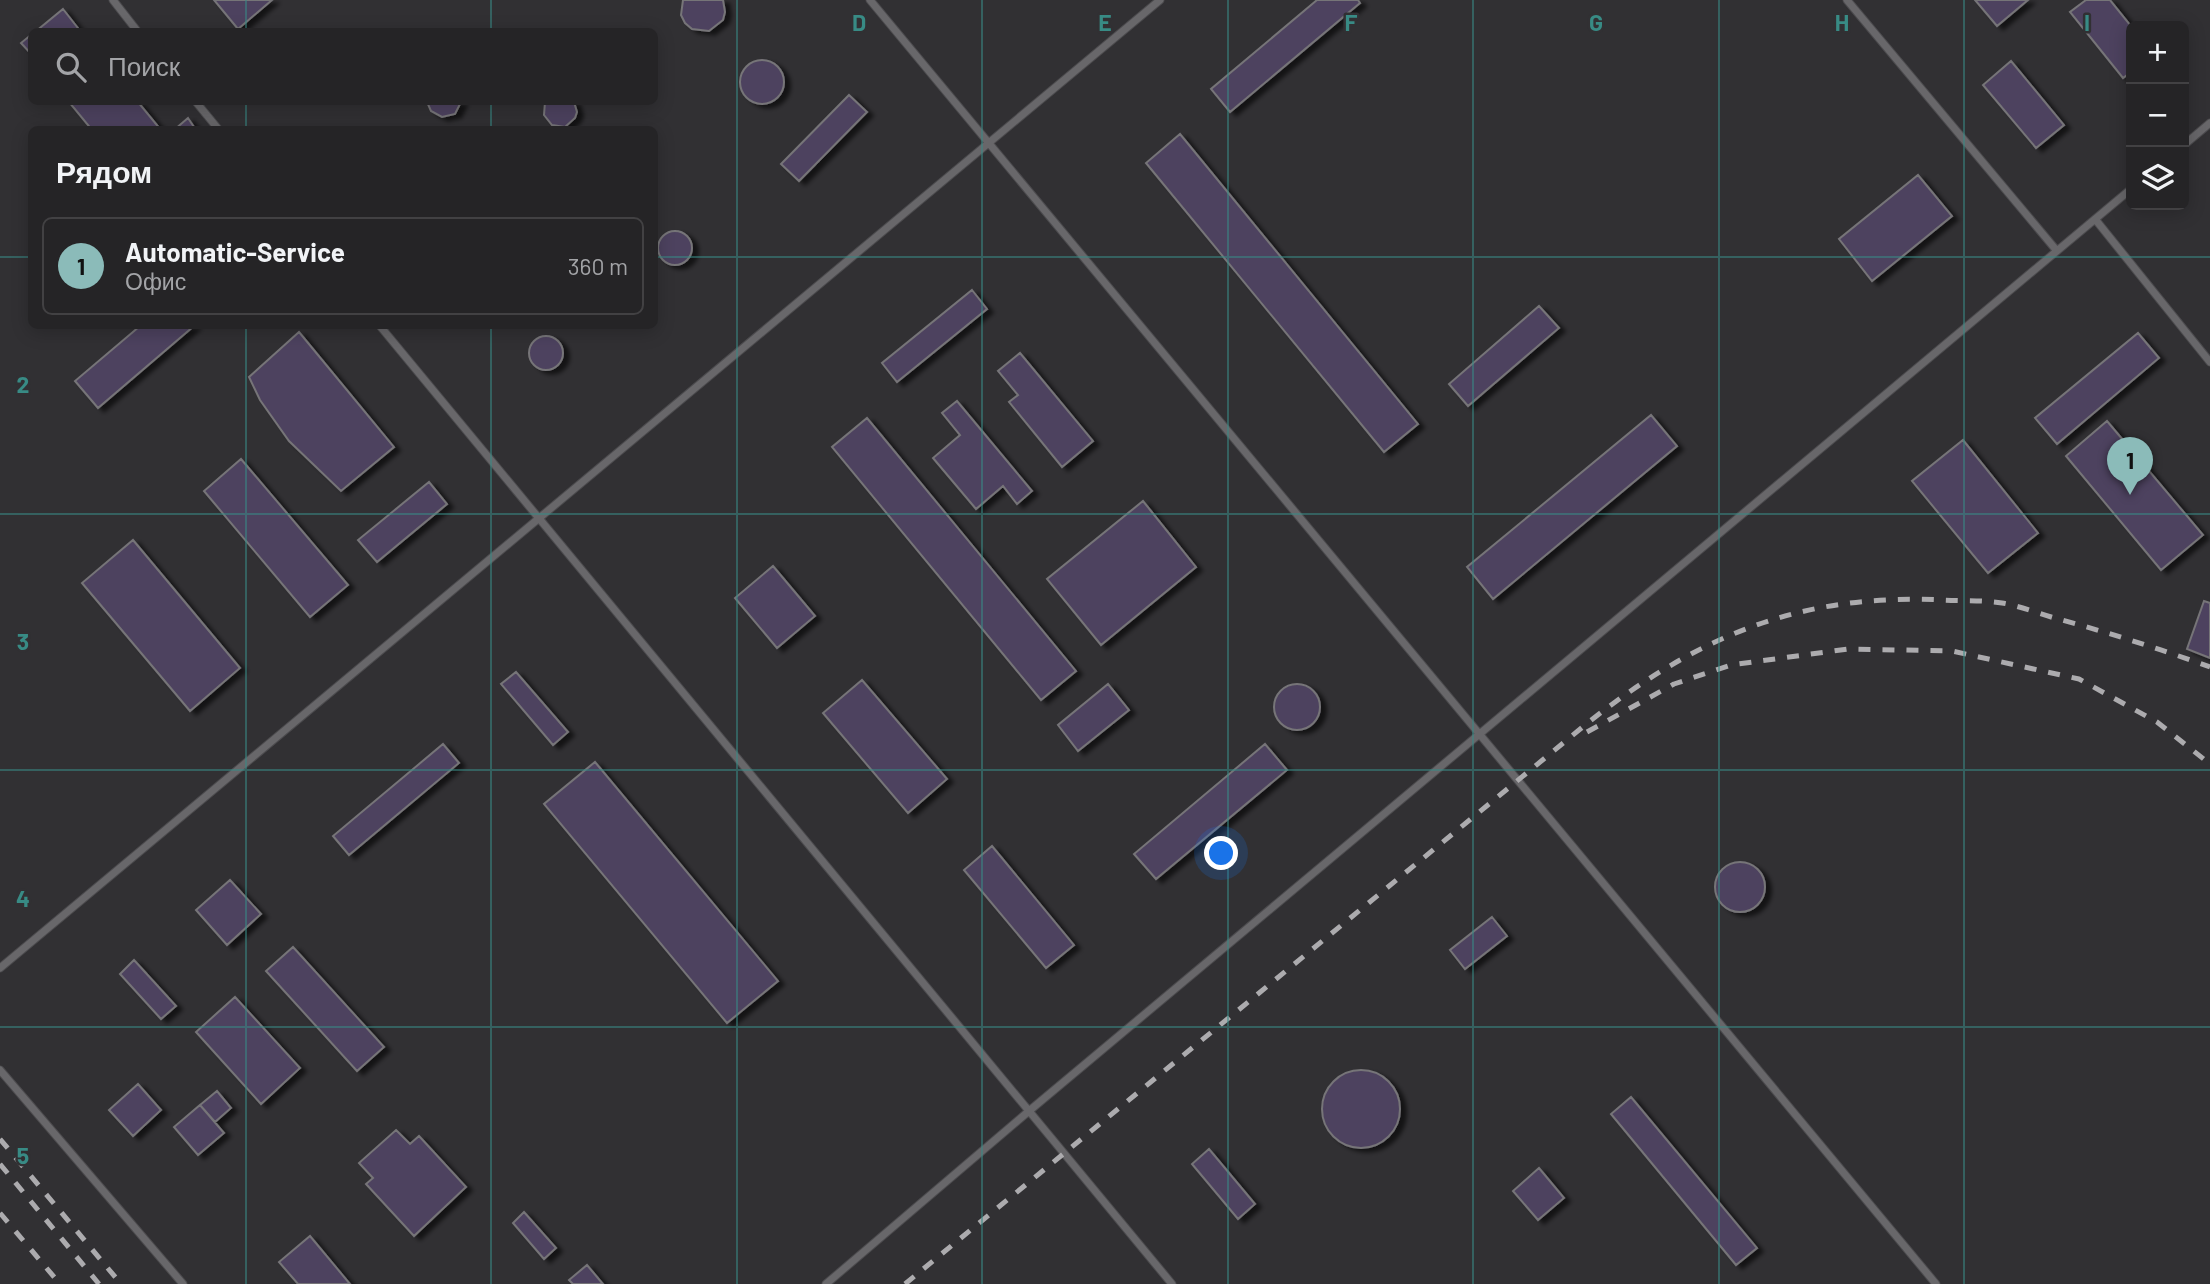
<!DOCTYPE html>
<html lang="ru">
<head>
<meta charset="utf-8">
<style>
  :root { --surface:#252426; --page:#2d2c2e; --text:#f1f3f6; --muted:#a3a4a7; --line:#424143; --accent:#8bbbb9 }
  body { margin:0; font-family:Barlow,sans-serif; background:var(--page); color:var(--text) }
  .controls { position:absolute; right:21px; top:21px; display:grid; overflow:hidden; border-radius:10px; box-shadow:0 4px 18px #0003 }
  .controls button { width:63px; height:63px; display:grid; place-items:center; padding:0; border:0; border-bottom:2px solid var(--line); background:var(--surface); color:var(--text); font:35px sans-serif }
  .you { position:absolute; left:1222px; top:854px; width:24px; height:24px; margin:-18px; border:5px solid #fff; border-radius:50%; background:#1a73e8; box-shadow:0 0 0 10px #1a73e833 }
  .badge { display:grid; place-items:center; width:46px; height:46px; border-radius:50%; background:var(--accent); color:#111; font-size:23px; font-weight:700 }
  .pin { position:absolute; translate:-50% -58px; filter:drop-shadow(0 2px 4px #0008) }
  .pin::after { content:''; position:absolute; top:37px; width:24px; height:21px; background:inherit; clip-path:polygon(0 0,100% 0,50% 100%) }
  .list { margin:0; padding:0; list-style:none }
  h2 { display:flex; justify-content:space-between; align-items:center; height:91px; margin:0; padding:0 28px; font-size:30px }
  h2 small { font-size:23px; font-weight:400; color:var(--muted) }
  .list li { display:grid; grid-template-columns:46px 1fr auto; gap:21px; align-items:center; box-sizing:border-box; height:98px; margin:0 14px 14px; padding:0 14px; border:2px solid var(--line); border-radius:10px }
  .list b { display:block; font-size:26px; white-space:nowrap }
  .list p { margin:0; font-size:23px; white-space:nowrap; color:var(--muted) }
  .list em { font-size:23px; font-style:normal; color:var(--muted) }
  .icon { flex:none; width:38px; height:38px; fill:none; stroke:currentColor; stroke-width:2; stroke-linecap:round; stroke-linejoin:round }
  .map { position:relative; flex:none; width:2210px; height:1284px; overflow:hidden }
  .search { position:absolute; background:var(--surface); box-shadow:0 4px 18px #0003; left:28px; top:28px; width:630px; height:77px; display:flex; align-items:center; gap:18px; box-sizing:border-box; padding:0 24px; border-radius:10px; color:var(--muted); font-size:26px }
  .panel { position:absolute; background:var(--surface); box-shadow:0 4px 18px #0003; left:28px; top:126px; width:630px; height:203px; border-radius:10px }
  .map>svg:first-child { display:block }
  .building { fill:#4e435f; stroke:#767478; stroke-width:2; filter:url(#shadow) }
  .lines { fill:none; stroke-linecap:round; stroke-linejoin:round }
  .service-casing { stroke:#4c4b4e; stroke-width:9 }
  .service { stroke:#68676a; stroke-width:7 }
  .rail { stroke:#acabae; stroke-width:5; stroke-dasharray:12 12; stroke-linecap:butt }
  .grid { fill:none; stroke:#388b85; stroke-width:2; stroke-opacity:0.55 }
  .grid-label { font-size:23px; text-anchor:middle; font-weight:bold; fill:#388b85; stroke:#313033; stroke-width:5; stroke-linejoin:round; paint-order:stroke }
</style>
</head>
<body>
<div class="map">
<svg width="2210" height="1284" viewBox="0 0 2210 1284">
  <defs>
    <filter id="shadow"><feDropShadow dx="6" dy="3.5" stdDeviation="2" flood-color="#0009"/></filter>
  </defs>
  <rect width="100%" height="100%" fill="#313033"/>
  <path class="building" d="M214 0H272L238 29Z
    M683 0H723L725 12 723 20 709 31 692 29 685 23 681 15Z
    M1317 0H1358L1360 3 1230 112 1211 89Z
    M1975 0H2028L1997 26Z
    M2086 0H2110L2131 26V72L2123 78 2070 12Z
    M63 9 81 32H35Z
    M32 34V55L21 43Z
    M740 82a22 22 0 1 1 44 0a22 22 0 1 1-44 0Z
    M2011 61 2064 125 2036 148 1983 85Z
    M849 95 867 112 799 181 781 164Z
    M69 102H138L161 130H92Z
    M427 102H461L455 114 442 117 431 111Z
    M545 102H574L577 112 575 118 565 127 552 125 544 115Z
    M188 118 196 130H174Z
    M1180 134 1418 424 1384 452 1146 163Z
    M1918 175 1952 216 1872 281 1839 239Z
    M658 248a17 17 0 1 1 34 0a17 17 0 1 1-34 0Z
    M972 290 987 309 897 382 882 363Z
    M1539 306 1559 328 1468 406 1449 384Z
    M140 326H194L98 408 75 381Z
    M299 332 394 447 341 491 289 441 260 400 249 377Z
    M2138 333 2159 358 2057 444 2035 418Z
    M529 353a17 17 0 1 1 34 0a17 17 0 1 1-34 0Z
    M1020 353 1093 441 1062 467 1009 402 1018 395 998 371Z
    M957 401 1032 491 1017 504 1003 486 976 509 933 458 960 435 942 413Z
    M1651 415 1677 446 1493 599 1467 567Z
    M867 418 1076 671 1041 700 832 447Z
    M2107 421 2203 535 2161 570 2066 456Z
    M1963 440 2038 533 1988 573 1912 481Z
    M241 459 348 585 310 617 204 491Z
    M429 482 447 504 377 562 358 540Z
    M1143 501 1196 567 1101 645 1047 579Z
    M133 540 240 668 190 711 82 583Z
    M773 566 815 616 777 648 735 598Z
    M2204 601 2210 603V658L2187 649Z
    M516 672 568 732 553 745 501 684Z
    M862 680 947 779 908 813 823 713Z
    M1274 707a23 23 0 1 1 46 0a23 23 0 1 1-46 0Z
    M1108 684 1129 710 1078 751 1058 725Z
    M443 744 459 763 349 855 333 836Z
    M1265 744 1287 770 1156 879 1134 854Z
    M595 762 778 981 727 1023 544 804Z
    M992 846 1074 945 1046 968 964 870Z
    M1715 887a25 25 0 1 1 50 0a25 25 0 1 1-50 0Z
    M230 880 261 914 227 945 196 910Z
    M1492 917 1507 936 1465 969 1450 950Z
    M293 947 384 1047 357 1071 266 971Z
    M134 960 176 1006 161 1019 120 974Z
    M235 997 300 1068 261 1104 196 1032Z
    M1322 1109a39 39 0 1 1 78 0a39 39 0 1 1-78 0Z
    M138 1084 161 1110 133 1136 109 1110Z
    M217 1091 231 1108 215 1122 200 1105Z
    M1631 1097 1757 1248 1736 1265 1611 1114Z
    M200 1105 224 1133 198 1155 174 1127Z
    M396 1130 410 1144 419 1136 466 1187 414 1236 366 1184 373 1178 359 1163Z
    M1209 1149 1255 1204 1238 1219 1192 1164Z
    M1539 1168 1564 1198 1538 1220 1513 1191Z
    M524 1212 556 1248 544 1259 513 1223Z
    M310 1236 350 1284H298L279 1262Z
    M587 1265 603 1284H573L569 1280Z"/>
  <g class="lines">
    <g class="service-casing">
      <path id="service" d="M113 0 138 32
        M870 0 1936 1284
        M1847 0 2057 251
        M196 102 219 130
        M2184 145 2210 123
        M2095 219 2210 362
        M380 326 1172 1284
        M0 968 1160 0
        M0 1070 183 1284
        M826 1284 1029 1111 2131 189"/>
    </g>
    <use href="#service" class="service"/>
    <path class="rail" d="M1587 732 1674 684 1731 665 1848 649 1952 651 2079 679 2157 722 2210 764
      M0 1139 121 1284
      M0 1164 99 1284
      M0 1213 60 1284
      M905 1284 1590 721C1700 635 1802 593 1943 600 1962 601 1983 600 2002 603 2020 606 2040 614 2058 619 2110 633 2160 649 2210 667"/>
  </g>
  <path class="grid" d="M246 0V32M491 0V32M737 0V1284M982 0V1284M1228 0V1284M1473 0V1284M1719 0V1284M1964 0V1284M246 102V130M491 102V130M0 257H32M654 257H2210M246 326V1284M491 326V1284M0 514H2210M0 770H2210M0 1027H2210"/>
  <g class="grid-label">
    <text x="859" y="31">D</text>
    <text x="1105" y="31">E</text>
    <text x="1351" y="31">F</text>
    <text x="1596" y="31">G</text>
    <text x="1842" y="31">H</text>
    <text x="2087" y="31">I</text>
    <text x="23" y="393">2</text>
    <text x="23" y="650">3</text>
    <text x="23" y="907">4</text>
    <text x="23" y="1164">5</text>
  </g>
</svg>
<div class="controls">
<button>+</button>
<button>−</button>
<button><svg class="icon" aria-label="layers" viewBox="0 0 24 24"><path d="M12 4l9 5-9 5-9-5zM3 14l9 5 9-5"/></svg></button>
</div>
<div class="you"></div>
<div class="pin badge" style="left:2130px;top:495px">1</div>
<div class="search"><svg class="icon" aria-label="search" viewBox="0 0 24 24"><circle cx="10" cy="10" r="6"/><path d="M15 15l6 6"/></svg>Поиск</div>
<section class="panel">
<h2>Рядом<small></small></h2>
<ul class="list">
<li><span class="badge">1</span><div><b>Automatic-Service</b><p>Офис</p></div><em>360 m</em></li>
</ul>
</section>
</div>
</body>
</html>
